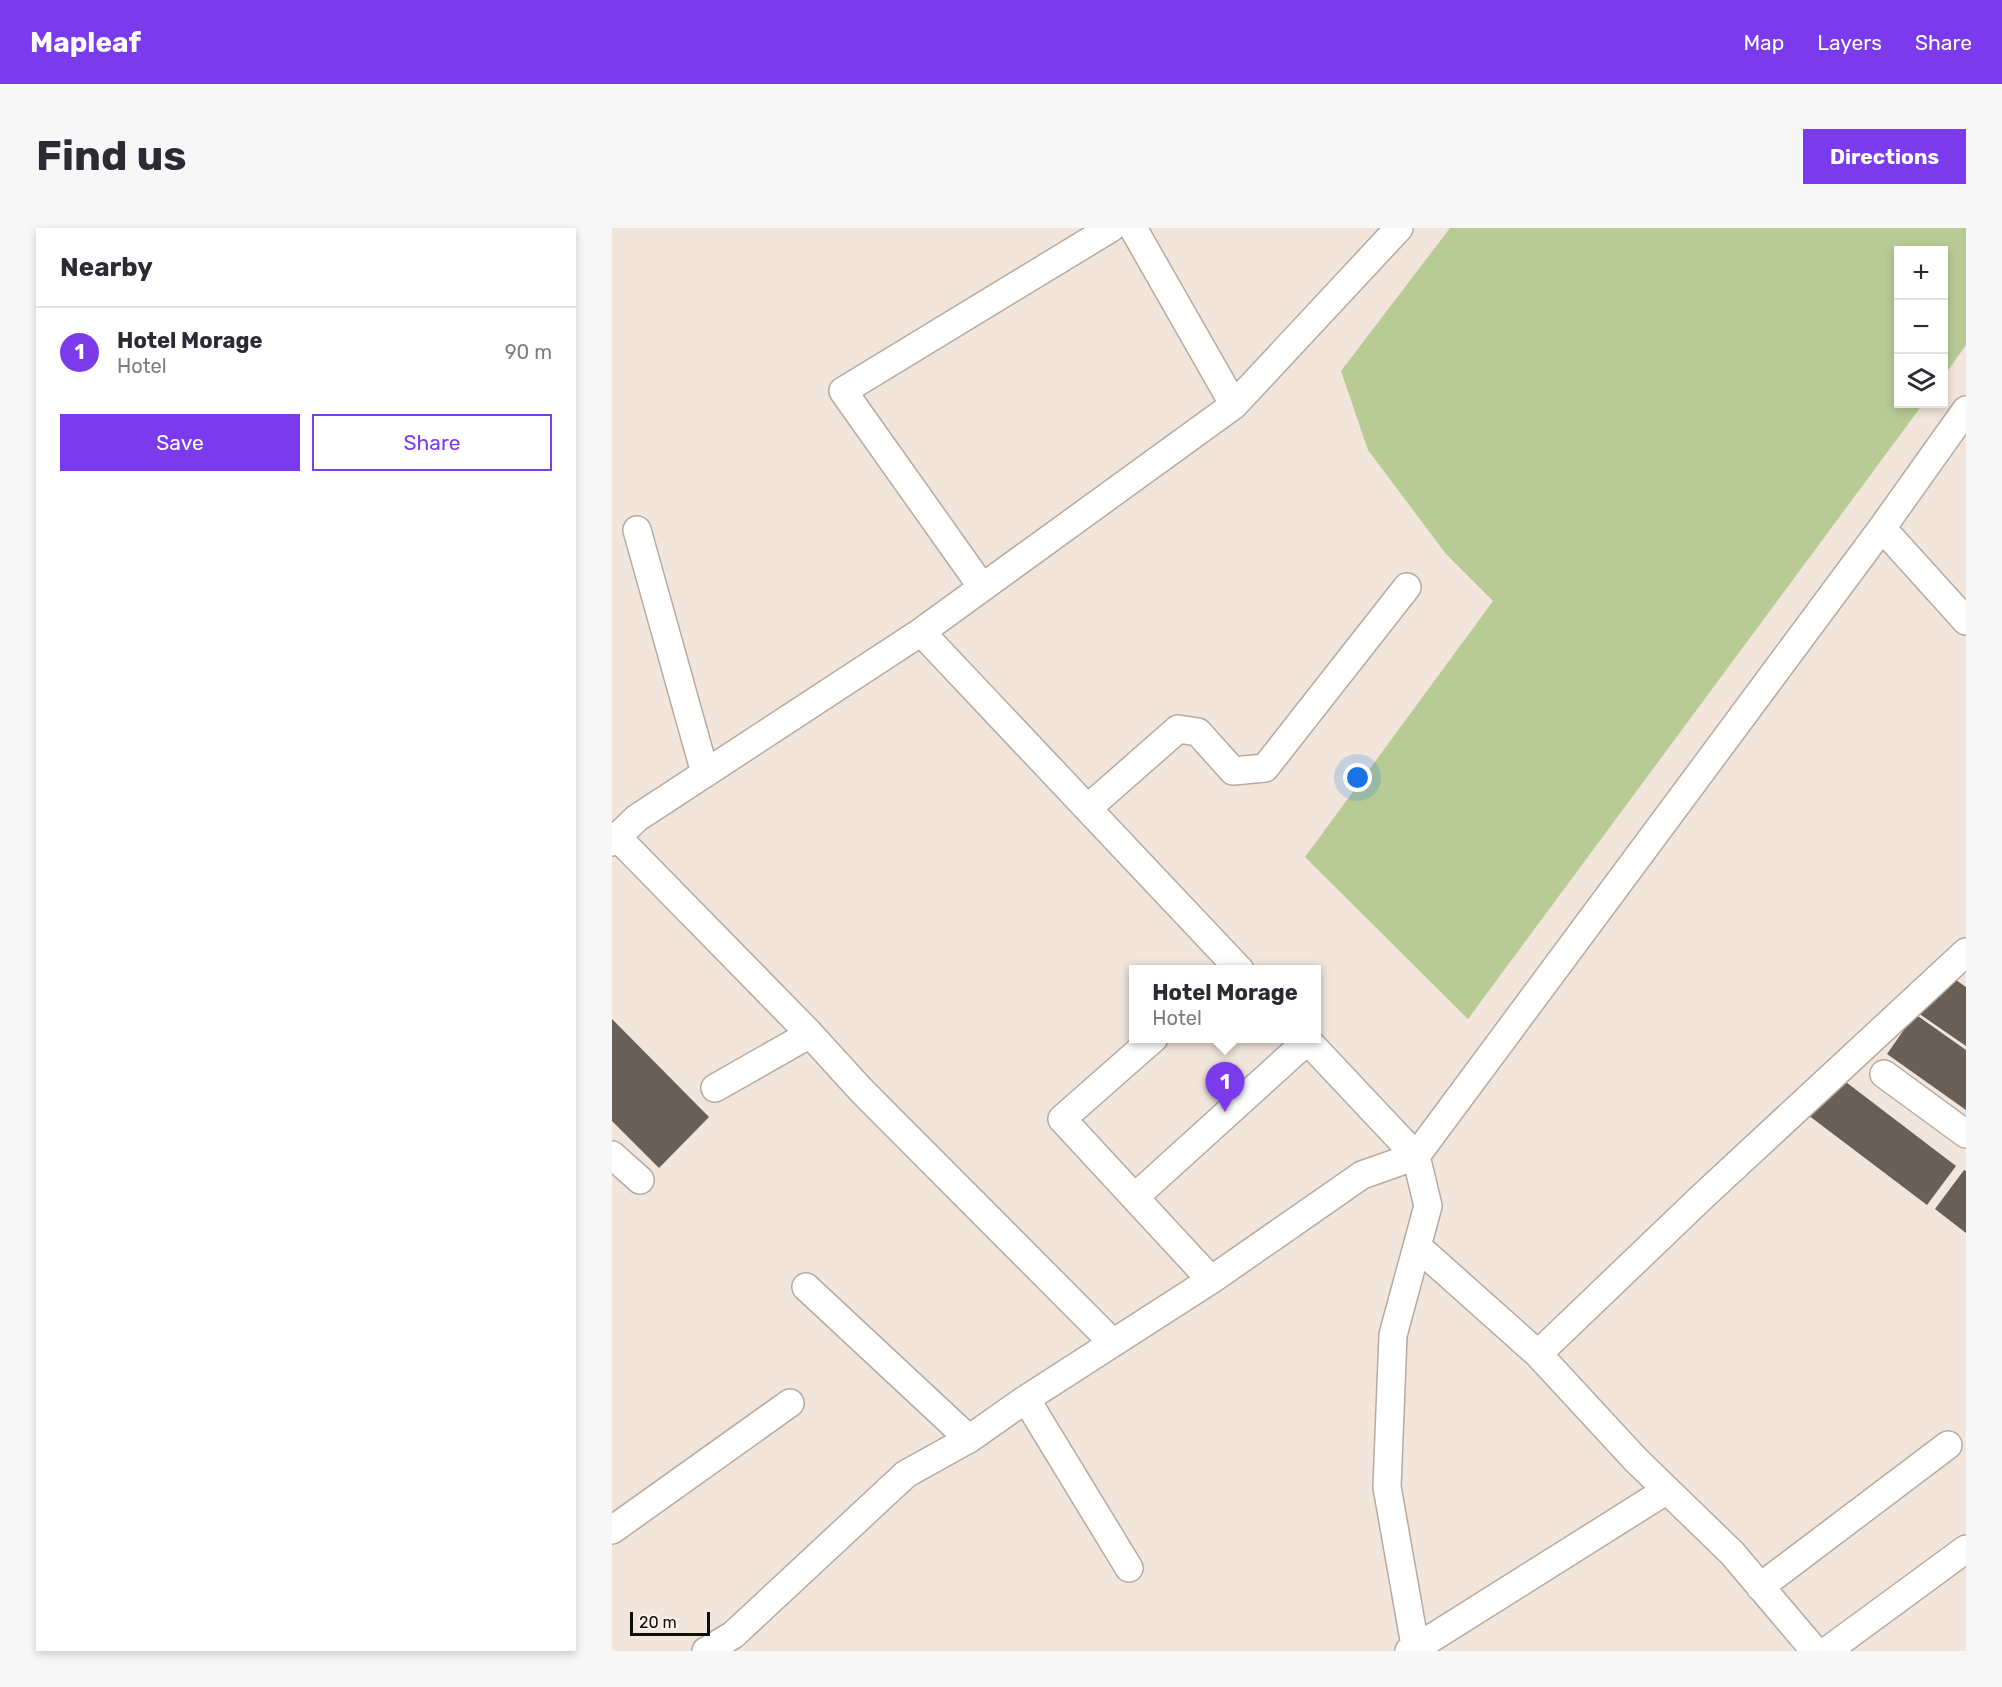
<!DOCTYPE html>
<html lang="en">
<head>
<meta charset="utf-8">
<style>
  :root { --surface:#fff; --page:#f7f7f7; --text:#2b2b33; --muted:#7c7c81; --line:#e1e1e2; --accent:#7c3aed }
  body { margin:0; font-family:Rubik,sans-serif; background:var(--page); color:var(--text) }
  .controls { position:absolute; right:18px; top:18px; display:grid; overflow:hidden; border-radius:0px; box-shadow:0 3px 9px #0003 }
  .controls button { width:54px; height:54px; display:grid; place-items:center; padding:0; border:0; border-bottom:2px solid var(--line); background:var(--surface); color:var(--text); font:30px sans-serif }
  .scale { position:absolute; left:18px; bottom:15px; width:80px; box-sizing:border-box; padding-left:6px; border:3px solid #100c08; border-top:0; font-size:16px; line-height:21px; white-space:nowrap; color:#100c08; -webkit-text-stroke:4px #fef4ec; paint-order:stroke }
  .you { position:absolute; left:746px; top:550px; width:21px; height:21px; margin:-15px; border:4px solid #fff; border-radius:50%; background:#1a73e8; box-shadow:0 0 0 9px #1a73e833 }
  .badge { display:grid; place-items:center; width:39px; height:39px; border-radius:50%; background:var(--accent); color:#fff; font-size:20px; font-weight:700 }
  .pin { position:absolute; translate:-50% -50px; filter:drop-shadow(0 2px 3px #0008) }
  .pin::after { content:''; position:absolute; top:32px; width:21px; height:18px; background:inherit; clip-path:polygon(0 0,100% 0,50% 100%) }
  .popup { position:absolute; left:517px; top:737px; width:192px; height:78px; box-sizing:border-box; display:grid; place-content:center; border-radius:0px; background:var(--surface); filter:drop-shadow(0 2px 4px #0005); font-size:20px; white-space:nowrap; color:var(--muted) }
  .popup b { font-size:22px; color:var(--text) }
  .popup::after { content:''; position:absolute; left:50%; top:100%; margin-left:-12px; border:12px solid transparent; border-top-color:var(--surface) }
  .list { margin:0; padding:0; list-style:none }
  h2 { display:flex; justify-content:space-between; align-items:center; height:78px; margin:0; padding:0 24px; font-size:26px }
  h2 small { font-size:20px; font-weight:400; color:var(--muted) }
  .list li { display:grid; grid-template-columns:39px 1fr auto; gap:18px; align-items:center; box-sizing:border-box; height:90px; padding:0 24px; border-top:2px solid var(--line) }
  .list b { display:block; font-size:22px; white-space:nowrap }
  .list p { margin:0; font-size:20px; white-space:nowrap; color:var(--muted) }
  .list em { font-size:20px; font-style:normal; color:var(--muted) }
  .actions { display:flex; gap:12px; padding:18px 24px }
  .actions a { flex:1; padding:14px 0; border:2px solid var(--accent); border-radius:0px; text-align:center; font-size:21px; color:var(--accent) }
  .actions .main { background:var(--accent); color:#fff }
  .icon { flex:none; width:33px; height:33px; fill:none; stroke:currentColor; stroke-width:2; stroke-linecap:round; stroke-linejoin:round }
  .map { position:relative; flex:none; width:1354px; height:1423px; overflow:hidden; border-radius:0px }
  header { display:flex; align-items:center; gap:36px; box-sizing:border-box; height:84px; padding:0 30px; background:var(--accent); color:#fff }
  header strong { font-size:28px }
  nav { display:flex; gap:33px; margin-inline-start:auto; font-size:21px }
  .intro { display:flex; align-items:center; justify-content:space-between; box-sizing:border-box; height:144px; padding:0 36px }
  h1 { margin:0; font-size:42px }
  .button { padding:15px 27px; border-radius:0px; background:var(--accent); color:#fff; font-size:21px; font-weight:700 }
  main { display:flex; gap:36px; padding:0 36px }
  aside { flex:1; background:var(--surface); border-radius:0px; box-shadow:0 3px 9px #0003 }
  .map>svg:first-child { display:block }
  .green { fill:#b8cb95 }
  .building { fill:#695f56 }
  .lines { fill:none; stroke-linecap:round; stroke-linejoin:round }
  .minor-casing { stroke:#b6aaa0; stroke-width:30 }
  .minor { stroke:#fff; stroke-width:27 }
</style>
</head>
<body>
<header>
<strong>Mapleaf</strong>
<nav><a>Map</a><a>Layers</a><a>Share</a></nav>
</header>
<div class="intro"><h1>Find us</h1><a class="button">Directions</a></div>
<main>
<aside>
<h2>Nearby<small></small></h2>
<ul class="list">
<li><span class="badge">1</span><div><b>Hotel Morage</b><p>Hotel</p></div><em>90 m</em></li>
</ul>
<div class="actions"><a class="main">Save</a><a>Share</a></div>
</aside>
<div class="map">
<svg width="1354" height="1423" viewBox="0 0 1354 1423">
  <rect width="100%" height="100%" fill="#f2e6dc"/>
  <path class="green" d="M838 0H1354V117L1332 148V22H1286V176H1311L856 791 693 629 881 373 834 326 756 222 729 143Z"/>
  <path class="building" d="M1334 745 1354 759V818L1306 785Z
    M1303 786 1354 822V882L1275 826Z
    M0 791 97 889 47 940 0 893Z
    M1226 848 1344 938 1315 977 1196 887Z
    M1352 942 1354 943V1005L1323 981Z"/>
  <g class="lines">
    <g class="minor-casing">
      <path id="minor" d="M521 0 622 177
        M1270 300 1354 393
        M25 302 93 545
        M370 359 231 163 499 0
        M309 404 628 742
        M476 580 566 501 586 504 621 543 653 540 795 359
        M5 609 198 806 249 862 500 1114
        M0 614 25 590 309 404 622 177 787 0
        M542 810 450 891 599 1052
        M693 810 804 928 816 978 781 1107 775 1259 804 1423
        M1272 846 1354 906
        M103 860 198 806
        M0 927 28 952
        M523 969 695 813
        M806 1019 926 1126 1024 1232 1120 1325 1203 1423
        M194 1059 357 1211
        M926 1126 1091 968 1354 724
        M414 1171 517 1340
        M0 1302 178 1175
        M1148 1359 1336 1217
        M94 1423 121 1407 294 1246 357 1211 414 1171 599 1052 750 947 804 928 1270 300 1354 182
        M797 1423 804 1420 1055 1262
        M1215 1423 1354 1321"/>
    </g>
    <use href="#minor" class="minor"/>
  </g>
</svg>
<div class="controls">
<button>+</button>
<button>−</button>
<button><svg class="icon" aria-label="layers" viewBox="0 0 24 24"><path d="M12 4l9 5-9 5-9-5zM3 14l9 5 9-5"/></svg></button>
</div>
<div class="scale">20 m</div>
<div class="you"></div>
<div class="pin badge" style="left:613px;top:884px">1</div>
<div class="popup"><b>Hotel Morage</b>Hotel</div>
</div>
</main>
</body>
</html>
